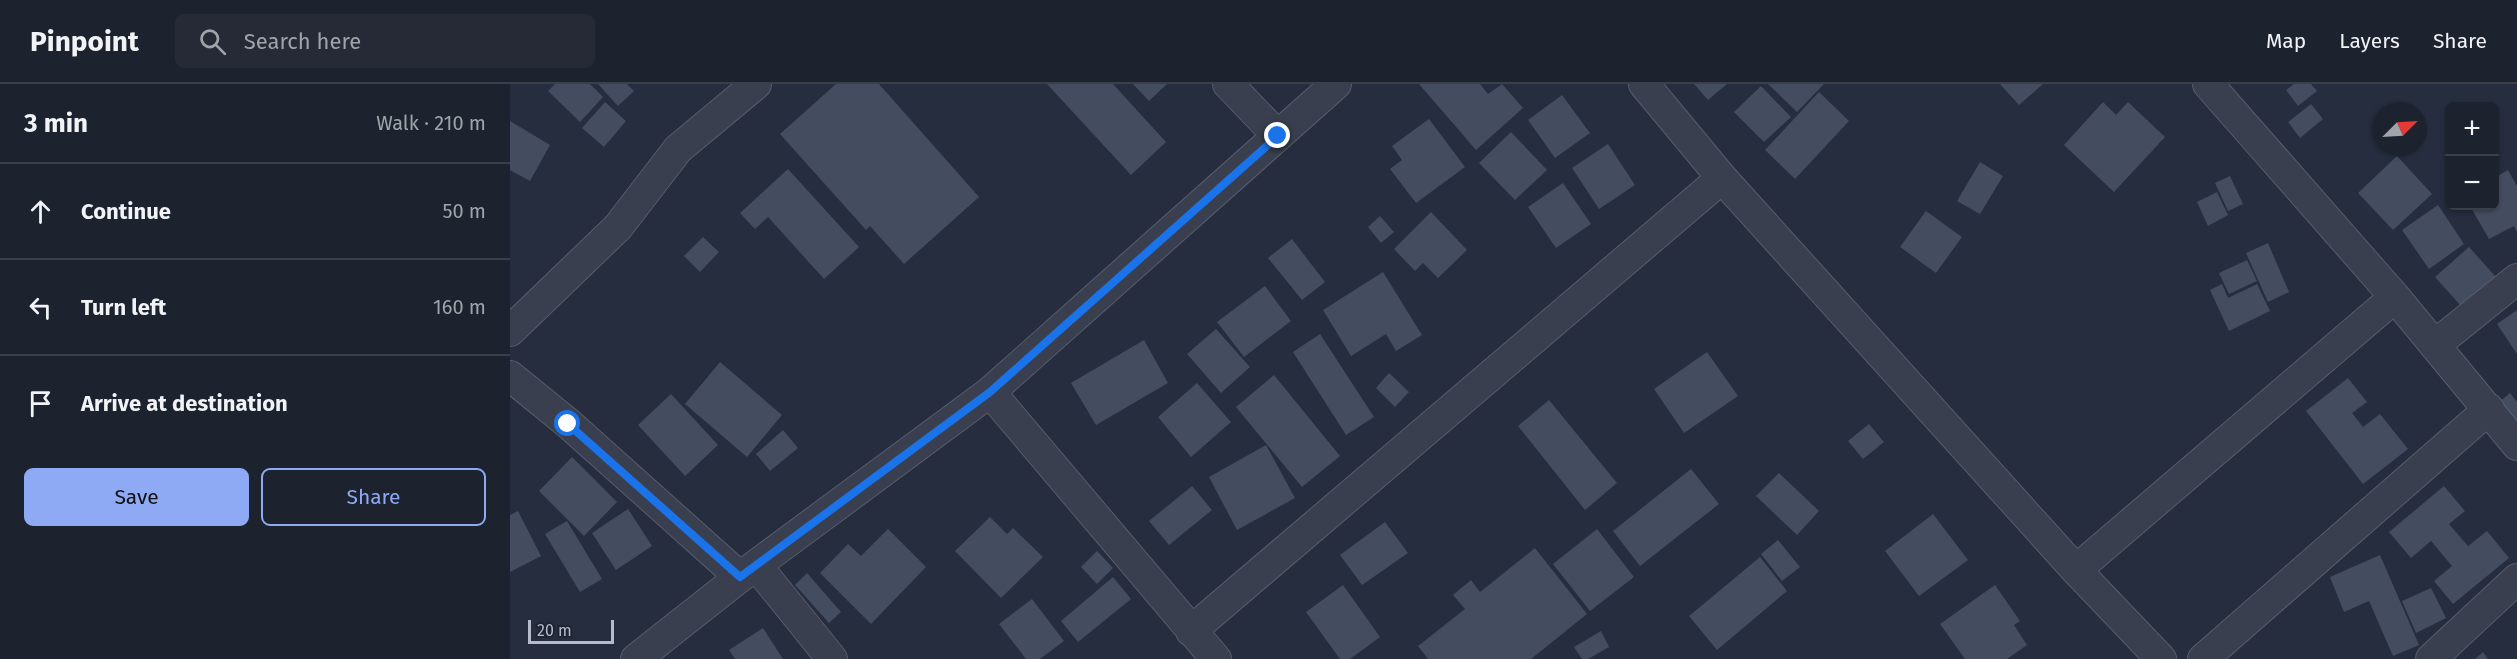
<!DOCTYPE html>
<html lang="en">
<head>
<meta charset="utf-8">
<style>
  :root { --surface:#1c222e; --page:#252a36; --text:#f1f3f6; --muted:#a0a4aa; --line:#3a3f4a; --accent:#8eaaf5 }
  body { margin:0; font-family:"Fira Sans",sans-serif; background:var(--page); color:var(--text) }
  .controls { position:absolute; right:18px; top:18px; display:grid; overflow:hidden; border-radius:9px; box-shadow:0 2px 4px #0004 }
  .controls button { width:54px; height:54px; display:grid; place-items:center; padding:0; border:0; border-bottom:2px solid var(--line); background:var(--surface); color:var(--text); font:30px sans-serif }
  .compass { position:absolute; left:1863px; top:18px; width:54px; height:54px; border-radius:50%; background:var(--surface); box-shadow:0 2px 4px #0004; rotate:66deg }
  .scale { position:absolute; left:18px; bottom:15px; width:86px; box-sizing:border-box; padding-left:6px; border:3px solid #b5bbc9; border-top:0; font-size:16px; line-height:21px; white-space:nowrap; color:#b5bbc9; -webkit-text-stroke:4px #1e2433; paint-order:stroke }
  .stop { position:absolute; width:18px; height:18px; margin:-14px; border:4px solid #1a73e8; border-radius:50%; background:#fff }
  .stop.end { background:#1a73e8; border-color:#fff; box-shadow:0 2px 6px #0008 }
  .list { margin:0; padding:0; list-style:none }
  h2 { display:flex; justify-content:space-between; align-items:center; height:78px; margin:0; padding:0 24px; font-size:26px }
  h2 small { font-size:20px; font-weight:400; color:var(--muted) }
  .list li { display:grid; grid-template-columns:39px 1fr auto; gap:18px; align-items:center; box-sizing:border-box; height:96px; padding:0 24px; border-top:2px solid var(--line) }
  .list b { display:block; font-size:22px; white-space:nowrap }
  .list em { font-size:20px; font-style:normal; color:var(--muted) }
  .actions { display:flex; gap:12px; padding:18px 24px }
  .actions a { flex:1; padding:14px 0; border:2px solid var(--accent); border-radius:9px; text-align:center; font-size:21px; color:var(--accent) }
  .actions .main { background:var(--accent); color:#111 }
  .icon { flex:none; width:33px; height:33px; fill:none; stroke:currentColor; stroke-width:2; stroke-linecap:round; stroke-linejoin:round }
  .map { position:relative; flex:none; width:2007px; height:575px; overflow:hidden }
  header { display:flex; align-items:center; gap:36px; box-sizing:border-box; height:84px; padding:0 30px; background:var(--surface); border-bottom:2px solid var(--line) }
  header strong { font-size:28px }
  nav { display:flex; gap:33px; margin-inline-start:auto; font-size:21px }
  .search { width:420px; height:54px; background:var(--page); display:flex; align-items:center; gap:15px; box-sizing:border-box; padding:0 21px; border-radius:9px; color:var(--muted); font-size:22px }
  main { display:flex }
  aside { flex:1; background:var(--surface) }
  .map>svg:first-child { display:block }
  .building { fill:#444d60 }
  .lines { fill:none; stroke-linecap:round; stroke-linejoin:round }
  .minor-casing { stroke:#575d6c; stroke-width:32 }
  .minor { stroke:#393f4e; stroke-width:30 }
  .route { stroke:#1a73e8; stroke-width:8 }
</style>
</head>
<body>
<header>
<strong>Pinpoint</strong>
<div class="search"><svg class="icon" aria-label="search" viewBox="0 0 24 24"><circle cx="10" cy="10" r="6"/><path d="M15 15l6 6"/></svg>Search here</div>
<nav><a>Map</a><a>Layers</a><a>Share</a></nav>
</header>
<main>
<aside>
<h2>3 min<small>Walk · 210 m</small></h2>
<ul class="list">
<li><svg class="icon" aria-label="ahead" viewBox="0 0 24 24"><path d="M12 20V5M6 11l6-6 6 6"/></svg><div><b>Continue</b></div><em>50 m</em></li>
<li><svg class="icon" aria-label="left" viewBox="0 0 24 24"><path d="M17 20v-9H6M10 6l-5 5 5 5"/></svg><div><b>Turn left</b></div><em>160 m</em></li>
<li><svg class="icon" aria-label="arrive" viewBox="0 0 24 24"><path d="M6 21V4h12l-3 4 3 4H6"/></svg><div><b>Arrive at destination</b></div></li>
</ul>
<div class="actions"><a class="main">Save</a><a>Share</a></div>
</aside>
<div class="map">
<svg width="2007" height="575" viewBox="0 0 2007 575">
  <rect width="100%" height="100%" fill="#252d3e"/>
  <path class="building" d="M45 0H80L93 13 70 38 38 7Z
    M88 0H117L124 7 108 22Z
    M326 0H369L469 113 394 180 360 142 356 146 270 50Z
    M537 0H603L656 58 621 91Z
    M623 0H657L639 17Z
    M909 0H970L978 10 992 0 1013 24 966 66Z
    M1184 0H1217L1198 16Z
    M1258 0H1314L1287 28Z
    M1490 0H1533L1509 21Z
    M1784 0H1801L1807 7 1788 22 1776 6Z
    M1251 2 1281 33 1254 58 1224 28Z
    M1309 8 1339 37 1285 95 1255 66Z
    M1052 11 1080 49 1045 74 1018 36Z
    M95 18 116 37 94 63 72 44Z
    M1593 18 1606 31 1618 18 1655 53 1604 108 1554 61Z
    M1801 20 1813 35 1790 54 1778 38Z
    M919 35 955 83 906 119 880 85 892 76 882 62Z
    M0 37 40 61 20 97 0 86Z
    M1001 48 1037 86 1005 116 969 79Z
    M1098 60 1125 101 1089 125 1062 84Z
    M1887 72 1922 110 1883 146 1848 109Z
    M1470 78 1493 92 1470 130 1447 117Z
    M278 85 349 163 314 195 258 133 245 145 230 129Z
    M1998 86 2007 102V148L2004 142 1979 155 1960 122H1984V94Z
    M1720 92 1733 120 1718 127 1705 99Z
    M1053 99 1081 140 1046 164 1018 123Z
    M1707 108 1718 131 1698 142 1687 118Z
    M1928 121 1954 160 1919 185 1892 146Z
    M1416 127 1452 153 1426 189 1390 163Z
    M921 128 957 166 928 194 913 179 905 187 884 165Z
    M870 132 884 148 871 159 858 143Z
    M193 153 209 168 190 188 174 172Z
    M782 155 815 198 792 216 758 174Z
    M1758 159 1779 208 1758 218 1736 169Z
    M1959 163 1994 202 1960 232 1925 193Z
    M1737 176 1747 197 1719 210 1709 189Z
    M873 188 912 251 886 267 876 250 841 272 813 226Z
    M1712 200 1718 214 1747 200 1760 227 1719 247 1700 206Z
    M755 202 781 237 734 273 707 238Z
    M2007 226V270L1987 240Z
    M706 245 740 283 711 309 677 270Z
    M810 250 864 333 836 351 783 268Z
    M634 256 658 299 586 341 561 299Z
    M1197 268 1228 312 1174 349 1144 305Z
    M210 278 272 331 237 373 175 320Z
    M879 289 899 308 885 323 866 304Z
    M764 291 830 372 792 403 726 323Z
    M1838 294 1857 318 1842 329 1853 343 1870 330 1898 365 1853 400 1796 327Z
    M687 299 721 338 681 373 648 333Z
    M2000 309 2007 318V343L1986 321Z
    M161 310 208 361 175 392 128 341Z
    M1039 316 1107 399 1075 426 1008 342Z
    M1359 340 1374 358 1353 375 1338 357Z
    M273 346 288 364 260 387 246 370Z
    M756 361 785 414 727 446 699 393Z
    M62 373 107 418 74 452 29 407Z
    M1181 385 1209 420 1130 482 1103 447Z
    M1269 389 1309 427 1287 451 1246 412Z
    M682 402 702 426 659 461 639 437Z
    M1934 402 1955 427 1939 440 1958 462 1977 447 1999 474 1943 520 1924 497 1942 482 1921 457 1901 474 1879 448Z
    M118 425 142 462 106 486 82 449Z
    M8 427 31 472 0 488V431Z
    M1423 430 1458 476 1409 512 1375 467Z
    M480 433 497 450 503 444 533 473 491 514 445 467Z
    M57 437 92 495 70 508 35 450Z
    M875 438 898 469 852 501 830 471Z
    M378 445 416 483 361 540 310 489 338 460 351 472Z
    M1087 445 1124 493 1080 527 1043 480Z
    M1268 456 1290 483 1272 497 1251 470Z
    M1025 464 1077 530 1021 575H918L908 562 955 525 943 511 961 496 970 508Z
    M587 467 603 484 587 500 571 483Z
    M1870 471 1909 561 1883 572 1859 517 1834 528 1820 493Z
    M1250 473 1277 507 1207 566 1179 532Z
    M297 489 331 528 319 539 285 501Z
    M603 493 621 515 568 558 551 537Z
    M833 501 870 553 840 575H830L796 528Z
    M1485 501 1510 537 1504 541 1517 561 1497 575H1455L1430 540Z
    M1921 504 1936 534 1906 549 1892 517Z
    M522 515 554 557 530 575H516L489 540Z
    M253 544 273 575H225L219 566Z
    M1091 547 1099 563 1078 575H1072L1064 563Z
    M1973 568 1978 575H1965Z"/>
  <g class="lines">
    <g class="minor-casing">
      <path id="minor" d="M718 0 768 52
        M1134 0 1212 94 1566 486 1651 575
        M1698 0 1885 213 2007 361
        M0 247 108 143 168 65 246 0
        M1925 261 2007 195
        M0 292 59 340 230 493
        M480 308 706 575
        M246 481 322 575
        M1566 486 1885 213
        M681 547 1212 94
        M126 575 230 493 480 308 826 0
        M1693 575 1979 325
        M1921 575 2007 495"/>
    </g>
    <use href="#minor" class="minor"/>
  </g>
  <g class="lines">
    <path class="route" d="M58 340 230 493 480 308 768 52"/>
  </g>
</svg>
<div class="controls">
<button>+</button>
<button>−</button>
</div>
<svg class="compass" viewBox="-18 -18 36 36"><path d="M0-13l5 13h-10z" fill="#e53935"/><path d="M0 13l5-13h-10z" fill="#a0a4aa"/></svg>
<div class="scale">20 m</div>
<div class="stop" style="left:58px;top:340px"></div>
<div class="stop end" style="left:768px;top:52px"></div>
</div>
</main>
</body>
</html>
